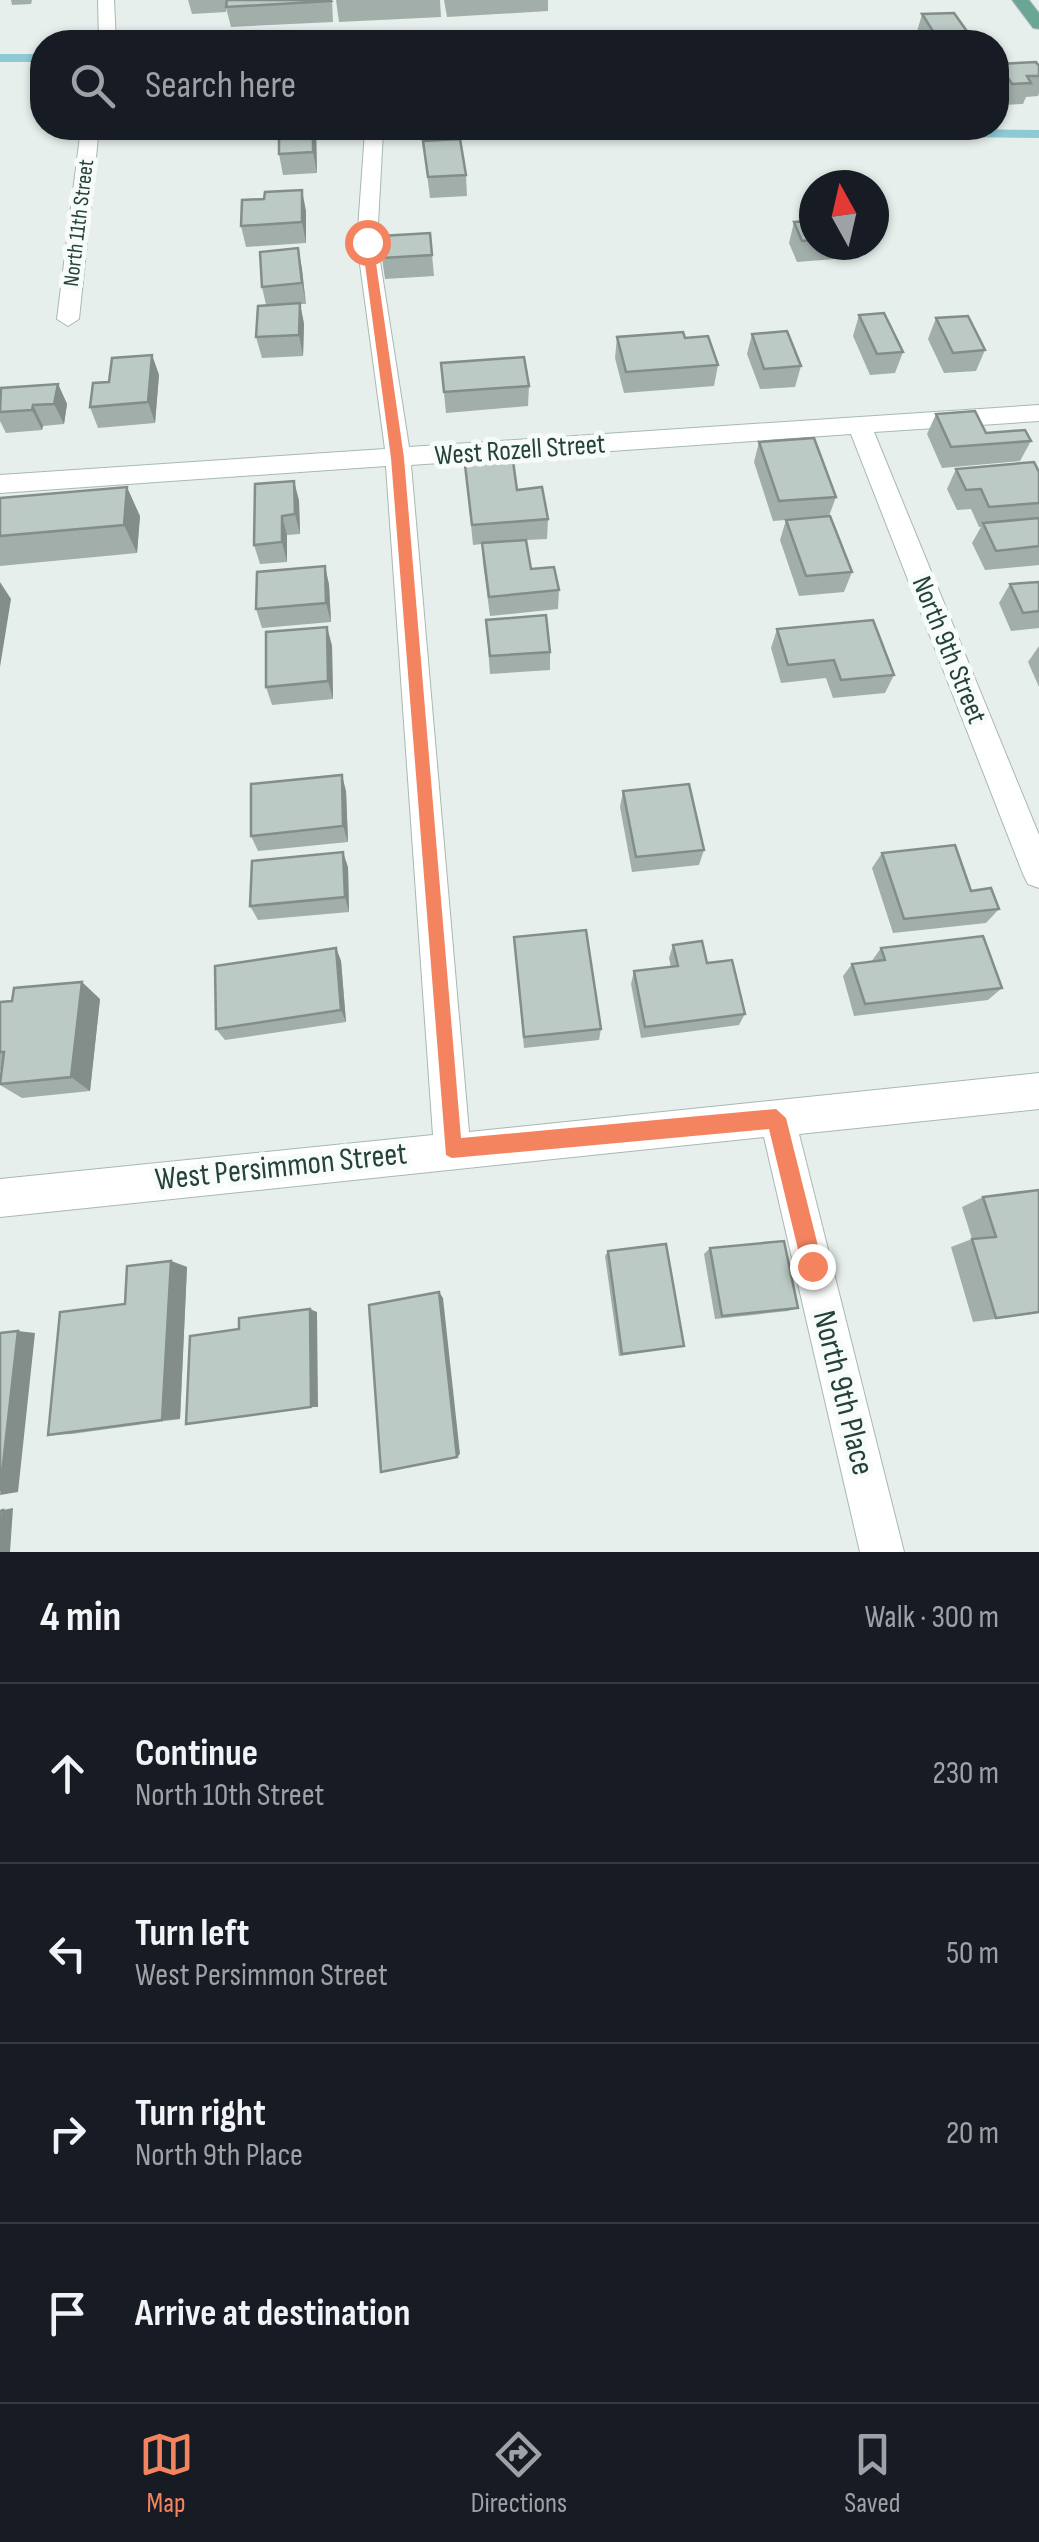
<!DOCTYPE html>
<html lang="en">
<head>
<meta charset="utf-8">
<style>
  :root { --surface:#171b24; --page:#20242c; --text:#f1f3f6; --muted:#9ea1a6; --line:#363941; --accent:#f4845f }
  body { margin:0; font-family:"Sofia Sans Condensed",sans-serif; background:var(--page); color:var(--text) }
  .compass { position:absolute; left:799px; top:170px; width:90px; height:90px; border-radius:50%; background:var(--surface); box-shadow:0 2px 8px #0004; rotate:352deg }
  .stop { position:absolute; width:30px; height:30px; margin:-22px; border:8px solid #f4845f; border-radius:50%; background:#fff }
  .stop.end { background:#f4845f; border-color:#fff; box-shadow:0 2px 10px #0008 }
  .list { margin:0; padding:0; list-style:none }
  h2 { display:flex; justify-content:space-between; align-items:center; height:130px; margin:0; padding:0 40px; font-size:42px }
  h2 small { font-size:32px; font-weight:400; color:var(--muted) }
  .list li { display:grid; grid-template-columns:65px 1fr auto; gap:30px; align-items:center; box-sizing:border-box; height:180px; padding:0 40px; border-top:2px solid var(--line) }
  .list b { display:block; font-size:38px; white-space:nowrap }
  .list p { margin:0; font-size:32px; white-space:nowrap; color:var(--muted) }
  .list em { font-size:32px; font-style:normal; color:var(--muted) }
  .icon { flex:none; width:55px; height:55px; fill:none; stroke:currentColor; stroke-width:2; stroke-linecap:round; stroke-linejoin:round }
  .map { position:relative; flex:none; width:1039px; height:1552px; overflow:hidden }
  .search { position:absolute; background:var(--surface); box-shadow:0 2px 8px #0004; left:30px; right:30px; top:30px; height:110px; display:flex; align-items:center; gap:25px; box-sizing:border-box; padding:0 35px; border-radius:40px; color:var(--muted); font-size:38px }
  .sheet { height:850px; background:var(--surface) }
  nav { display:flex; justify-content:space-around; align-items:center; box-sizing:border-box; height:140px; border-top:2px solid var(--line); background:var(--surface); font-size:28px; color:var(--muted) }
  nav a { display:grid; justify-items:center; gap:5px }
  nav .on { color:var(--accent) }
  .map>svg:first-child { display:block }
  .lines { fill:none; stroke-linecap:round; stroke-linejoin:round }
  .stream { stroke:#8ec9d4; stroke-width:8 }
  .minor-casing { stroke:#a8b8b2; stroke-width:2 }
  .major-casing { stroke:#c2cac8; stroke-width:2 }
  .minor { fill:#fff; fill-rule:evenodd }
  .major { fill:#6aa596; fill-rule:evenodd }
  .wall { fill:#a1aea9 }
  .shaded-wall { fill:#838d89 }
  .building { fill:#bbcac4; stroke:#838d89; stroke-width:2.5 }
  .route { fill:#f4845f }
  .labels { text-anchor:middle; dominant-baseline:central; stroke-width:10; stroke-linejoin:round; paint-order:stroke }
  .far-street-label { font-size:22px; fill:#24423a; stroke:#f7fbf9 }
  .street-label { font-size:28px; fill:#24423a; stroke:#f7fbf9 }
  .near-street-label { font-size:32px; fill:#24423a; stroke:#f7fbf9 }
</style>
</head>
<body>
<div class="map">
<svg width="1039" height="1552" viewBox="0 0 1039 1552">
  <rect width="100%" height="100%" fill="#e6efeb"/>
  <g class="lines">
    <path class="stream" d="M0 58H42
      M556 128 1039 134"/>
    <g class="minor-casing">
      <path id="minor" d="M98 0H114L116 42H99Z
        M81 128H99L79 319 68 326 57 319Z
        M369 128 383 132 377 242 409 447 1039 405V421L874 432 1039 835V888L1028 884 1023 874 851 434 411 465 469 1132 1039 1073V1109L799 1134 904 1552H860L764 1137 0 1217V1179L433 1135 386 466 0 493V475L385 449 357 242 365 132Z"/>
    </g>
    <g class="major-casing">
      <path id="major" d="M1012 0H1029L1039 13V29L1033 28Z"/>
    </g>
    <use href="#minor" class="minor"/>
    <use href="#major" class="major"/>
  </g>
  <path class="wall" d="M11 0H32L31 4 12 5Z
    M188 0H332L333 22 231 27 226 8V12L192 14Z
    M336 0H440L441 17 339 22Z
    M444 0H548V11L447 17Z
    M922 14 971 37 969 42H921L916 35Z
    M999 64 1039 66V93L1038 96 1026 97 1023 104 1004 105 996 93V71Z
    M316 128 317 173 283 175 279 154Z
    M423 141 466 175 467 196 430 198Z
    M306 211V243L246 247 241 226Z
    M814 221V245H852L848 258 797 262 789 243 794 222Z
    M430 233 434 276 385 279 382 258Z
    M298 248 306 304H300L304 324 303 356 262 358 256 337 266 305 262 287Z
    M859 315 903 352 895 373 870 375 853 336Z
    M936 318 985 350 976 371 944 373 928 339Z
    M752 334 801 366 795 387 760 389 747 354Z
    M617 337 685 338 718 365 714 386 624 393 615 358Z
    M152 355 159 375 155 423 98 428 90 407 109 382Z
    M441 363 529 386 528 406 446 413Z
    M58 384 67 404 64 424 43 426 42 430 6 433 0 421V393Z
    M936 414 986 433 1031 441 1020 461 942 468 927 434Z
    M759 442 836 497 829 516 852 572 844 592 799 596 780 540 786 520 773 521 754 462Z
    M465 465 517 490 548 519 547 539 526 540 531 569 559 590 558 609 490 616 483 563 482 544 473 545Z
    M956 469 1039 472V565L985 570 972 543 981 527H979L971 509 957 510 947 489Z
    M294 481 299 501 300 534 287 535V562L260 564 254 545Z
    M0 498 140 516 137 553 0 566Z
    M325 566 329 585 331 622 262 628 256 609Z
    M1039 582V628L1011 631 999 603 1010 584Z
    M486 620 550 652V670L490 674Z
    M327 627 332 646 333 699 272 705 266 687Z
    M777 629 894 675 885 693 833 698 826 678 781 683 771 648Z
    M1039 646V687L1028 662Z
    M346 791 348 842 258 851 251 836Z
    M623 791 704 850 699 865 632 872 620 807Z
    M882 853 971 891 999 909 986 923 893 933 872 868Z
    M348 867 349 912 258 920 250 906Z
    M514 937 601 1029 599 1040 524 1048Z
    M673 945 707 963 745 1014 739 1025 641 1038 631 984 634 971 671 967 669 958Z
    M336 948 341 961 346 1022 225 1040 216 1029Z
    M881 948 1002 988 988 1000 854 1016 843 976 852 964 871 962Z
    M100 999 90 1091 22 1098 0 1085 1 1070H0V1002Z
    M1039 1190V1313L973 1322 951 1247 972 1239 962 1207 983 1197Z
    M710 1248 798 1308 788 1311 715 1319 704 1254Z
    M608 1251 684 1346 619 1356 605 1256Z
    M171 1261 187 1267 180 1419 72 1434 48 1435 125 1304Z"/>
  <path class="shaded-wall" d="M313 128H316V130L317 173 313 152Z
    M302 190 306 211V243L302 222Z
    M298 248 302 269 306 304 302 283Z
    M300 303 304 324 303 356 299 335Z
    M152 355 159 375 155 423 148 402Z
    M58 384 67 404 64 424 54 404Z
    M33 405 43 426 42 430 32 410Z
    M294 481 299 501 300 534 295 514Z
    M127 487 140 516 137 553 124 525Z
    M282 516 287 535V562L282 542Z
    M325 566 329 585 331 622 326 603Z
    M0 582 11 599 0 667Z
    M327 627 332 646 333 699 328 681Z
    M342 775 346 791 348 842 343 826Z
    M343 852 348 867 349 912 345 897Z
    M336 948 341 961 346 1022 341 1010Z
    M82 982 100 999 90 1091 71 1077Z
    M171 1261 187 1267 180 1419 162 1420Z
    M439 1292 443 1298 460 1454 457 1457Z
    M310 1309 317 1312 318 1407H311Z
    M18 1331 35 1333 18 1492 0 1495Z
    M13 1508 10 1552H0L3 1510Z"/>
  <path class="building" d="M227 0H330L331 1 226 7Z
    M954 13 971 37 938 39 922 14Z
    M1036 62 1039 66V76H1027L1031 83 1012 84 999 64Z
    M279 128H313V152L279 154Z
    M460 139 466 175 428 177 423 141Z
    M302 190V222L241 226 242 200 264 199 265 192Z
    M814 221V240L802 241 794 222Z
    M430 233 432 255 382 258 381 236Z
    M298 248 302 283 262 287 260 252Z
    M300 303 299 335 256 337 258 306Z
    M884 313 903 352 877 354 859 315Z
    M968 316 985 350 953 353 936 318Z
    M787 331 801 366 764 369 752 334Z
    M683 332 685 338 708 336 718 365 626 372 617 337Z
    M152 355 148 402 90 407 93 383 109 382 112 358Z
    M524 357 529 386 444 392 441 363Z
    M58 384 54 404 33 405 32 410 0 412 1 388Z
    M975 411 986 433 1025 430 1031 441 951 447 936 414Z
    M814 438 836 497 779 501 759 442Z
    M513 461 517 490 542 487 548 519 472 525 465 465Z
    M1034 462 1039 472V503L989 507 981 489 966 490 956 469Z
    M294 481 295 514 282 516V542L254 545 255 484Z
    M127 487 124 525 0 536V498Z
    M830 516 852 572 806 576 786 520Z
    M1039 518V546L996 551 983 523Z
    M526 540 531 569 554 567 559 590 489 597 482 543Z
    M325 566 326 603 256 609 257 572Z
    M1039 582V611L1023 613 1010 584Z
    M546 615 550 652 490 656 486 620Z
    M873 620 894 675 841 680 834 660 788 665 777 629Z
    M327 627 328 681 266 687V632Z
    M342 775 343 826 251 836V784Z
    M689 784 704 850 636 857 623 791Z
    M955 845 971 891 991 888 999 909 904 919 882 853Z
    M343 852 345 897 250 906 252 861Z
    M586 930 601 1029 524 1037 514 937Z
    M983 936 1002 988 865 1004 852 964 885 960 881 948Z
    M702 941 707 963 732 960 745 1014 645 1027 634 971 678 966 673 945Z
    M336 948 341 1010 216 1029 215 966Z
    M82 982 71 1077 0 1084 4 1052H0V1002L12 1001 14 988Z
    M1039 1190V1312L996 1318 972 1239 996 1237 983 1197Z
    M784 1241 798 1308 722 1316 710 1248Z
    M666 1244 684 1346 622 1354 608 1251Z
    M171 1261 162 1420 48 1435 60 1312 125 1304 127 1266Z
    M439 1292 457 1457 381 1472 369 1305Z
    M310 1309 311 1407 186 1424 190 1336 239 1329V1318Z
    M18 1331 0 1491V1333Z
    M3 1510 0 1552V1511Z"/>
  <path class="route" d="M367 239 373 242 404 458 461 1138 776 1109 786 1118 823 1266 820 1274 812 1277 805 1274 802 1266 769 1129 452 1158 446 1155 391 458 362 242Z"/>
  <g class="labels">
    <g class="far-street-label">
      <text transform="translate(79 223) rotate(-83)">North 11th Street</text>
    </g>
    <g class="street-label">
      <text transform="translate(520 450) rotate(-4)">West Rozell Street</text>
      <text transform="translate(949 650) rotate(68)">North 9th Street</text>
    </g>
    <g class="near-street-label">
      <text transform="translate(281 1167) rotate(-6)">West Persimmon Street</text>
      <text transform="translate(843 1393) rotate(76)">North 9th Place</text>
    </g>
  </g>
</svg>
<svg class="compass" viewBox="-18 -18 36 36"><path d="M0-13l5 13h-10z" fill="#e53935"/><path d="M0 13l5-13h-10z" fill="#9ea1a6"/></svg>
<div class="stop" style="left:367px;top:242px"></div>
<div class="stop end" style="left:812px;top:1266px"></div>
<div class="search"><svg class="icon" aria-label="search" viewBox="0 0 24 24"><circle cx="10" cy="10" r="6"/><path d="M15 15l6 6"/></svg>Search here</div>
</div>
<section class="sheet">
<h2>4 min<small>Walk · 300 m</small></h2>
<ul class="list">
<li><svg class="icon" aria-label="ahead" viewBox="0 0 24 24"><path d="M12 20V5M6 11l6-6 6 6"/></svg><div><b>Continue</b><p>North 10th Street</p></div><em>230 m</em></li>
<li><svg class="icon" aria-label="left" viewBox="0 0 24 24"><path d="M17 20v-9H6M10 6l-5 5 5 5"/></svg><div><b>Turn left</b><p>West Persimmon Street</p></div><em>50 m</em></li>
<li><svg class="icon" aria-label="right" viewBox="0 0 24 24"><path d="M7 20v-9h11M14 6l5 5-5 5"/></svg><div><b>Turn right</b><p>North 9th Place</p></div><em>20 m</em></li>
<li><svg class="icon" aria-label="arrive" viewBox="0 0 24 24"><path d="M6 21V4h12l-3 4 3 4H6"/></svg><div><b>Arrive at destination</b></div></li>
</ul>
</section>
<nav>
<a class="on"><svg class="icon" aria-label="map" viewBox="0 0 24 24"><path d="M3 6l6-2 6 2 6-2v14l-6 2-6-2-6 2zM9 4v14M15 6v14"/></svg>Map</a>
<a><svg class="icon" aria-label="directions" viewBox="0 0 24 24"><path d="M12 3l9 9-9 9-9-9zM9 14v-3h6M13 9l2 2-2 2"/></svg>Directions</a>
<a><svg class="icon" aria-label="saved" viewBox="0 0 24 24"><path d="M7 4h10v16l-5-4-5 4z"/></svg>Saved</a>
</nav>
</body>
</html>
